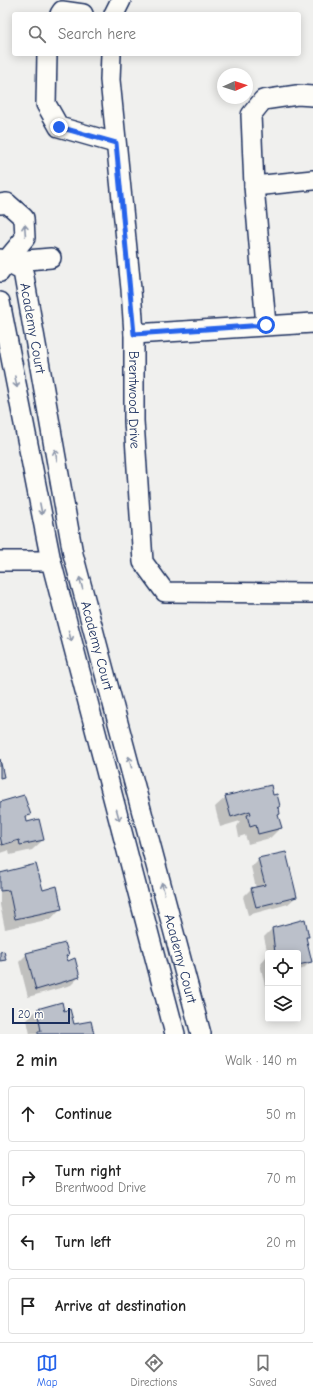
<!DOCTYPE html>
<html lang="en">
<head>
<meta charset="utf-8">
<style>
  :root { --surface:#fff; --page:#f6f6f6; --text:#222; --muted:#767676; --line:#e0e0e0; --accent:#2563eb }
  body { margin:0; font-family:"Comic Neue",sans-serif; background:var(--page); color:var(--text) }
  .controls { position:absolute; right:12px; bottom:12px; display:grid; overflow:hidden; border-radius:4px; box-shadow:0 2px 10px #0003 }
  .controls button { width:36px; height:36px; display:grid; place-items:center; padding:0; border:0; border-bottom:1px solid var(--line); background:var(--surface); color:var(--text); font:20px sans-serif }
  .compass { position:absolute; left:217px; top:68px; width:36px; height:36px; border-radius:50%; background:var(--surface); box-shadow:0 2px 10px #0003; rotate:87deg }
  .scale { position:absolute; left:12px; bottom:10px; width:58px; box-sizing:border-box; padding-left:4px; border:2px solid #1b2f5e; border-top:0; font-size:11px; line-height:14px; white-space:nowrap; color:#1b2f5e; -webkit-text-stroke:3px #fdfcf7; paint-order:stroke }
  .stop { position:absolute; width:12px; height:12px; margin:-9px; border:3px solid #2563eb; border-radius:50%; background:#fff }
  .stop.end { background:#2563eb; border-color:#fff; box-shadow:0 1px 4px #0008 }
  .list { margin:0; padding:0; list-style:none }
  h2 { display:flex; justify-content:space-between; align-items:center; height:52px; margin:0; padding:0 16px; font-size:17px }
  h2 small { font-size:13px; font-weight:400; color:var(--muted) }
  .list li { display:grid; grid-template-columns:26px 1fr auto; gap:12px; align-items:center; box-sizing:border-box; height:56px; margin:0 8px 8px; padding:0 8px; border:1px solid var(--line); border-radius:4px }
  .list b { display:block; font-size:15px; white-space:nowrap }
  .list p { margin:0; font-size:13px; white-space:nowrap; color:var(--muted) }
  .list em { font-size:13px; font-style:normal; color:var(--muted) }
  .icon { flex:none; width:22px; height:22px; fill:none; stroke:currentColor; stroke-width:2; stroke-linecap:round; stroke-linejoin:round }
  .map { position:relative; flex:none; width:313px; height:1034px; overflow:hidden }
  .search { position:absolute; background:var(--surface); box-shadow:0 2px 10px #0003; left:12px; right:12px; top:12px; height:44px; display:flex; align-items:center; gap:10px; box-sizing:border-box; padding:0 14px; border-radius:4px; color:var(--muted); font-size:15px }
  .sheet { height:308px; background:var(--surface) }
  nav { display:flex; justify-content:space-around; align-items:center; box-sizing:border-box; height:56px; border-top:1px solid var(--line); background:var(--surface); font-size:11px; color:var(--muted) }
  nav a { display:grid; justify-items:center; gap:2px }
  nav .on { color:var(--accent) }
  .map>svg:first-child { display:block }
  .shadow { fill:#0003 }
  .building { fill:#bbc0ca; stroke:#1b2f5e }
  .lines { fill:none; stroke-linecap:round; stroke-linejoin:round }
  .minor-casing { stroke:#1b2f5e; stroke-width:22 }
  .minor { stroke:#fdfcf7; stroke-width:19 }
  .oneway { stroke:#8c96aa }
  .route { stroke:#2563eb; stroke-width:5 }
  .labels { text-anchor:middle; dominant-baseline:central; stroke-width:4; stroke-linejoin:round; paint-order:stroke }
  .street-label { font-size:14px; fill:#1b2f5e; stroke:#fdfcf7 }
</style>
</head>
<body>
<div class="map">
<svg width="313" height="1034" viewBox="0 0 313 1034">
  <rect width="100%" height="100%" fill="#f0f0ee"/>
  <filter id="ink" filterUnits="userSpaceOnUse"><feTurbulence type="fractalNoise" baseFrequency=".025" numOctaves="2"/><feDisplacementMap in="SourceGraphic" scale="8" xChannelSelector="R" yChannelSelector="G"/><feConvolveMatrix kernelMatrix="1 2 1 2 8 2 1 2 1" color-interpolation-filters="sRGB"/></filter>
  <g filter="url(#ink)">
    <path class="shadow" d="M226 797 276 809 279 814 278 816 281 827 270 838 248 844 245 835 239 837 237 827 240 821 220 827 215 807Z
      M0 803 30 815 26 819V823L43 840 32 850 10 855 9 850 0 853Z
      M259 859 296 897 288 904 248 915 243 897 251 889 256 888 251 867Z
      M0 874 42 891 61 908 51 919 5 929 0 905Z
      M272 929 308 936 305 939 311 961 303 969 298 970V953H268V955L264 937Z
      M27 954 68 955 65 957 79 977 71 985 28 997 19 962Z
      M267 956 268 985 265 986 260 964Z
      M38 1009 64 1012 73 1026 93 1034H30L27 1020Z"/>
    <path class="building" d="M0 759 4 777 0 778Z
      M271 785 273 795 277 794 280 806 277 808H279L280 814 278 815 282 828 258 834 256 825 250 827 247 815 251 814 250 811 231 817 225 796Z
      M24 795 31 815 26 816 27 822 39 819 44 840 20 845 19 840 2 845 0 836V802Z
      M286 852 297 897 256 907 251 888 265 885 258 858Z
      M36 864 43 890 57 886 62 909 15 919 9 890 0 891V873Z
      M305 919 309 937H306L312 962 298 965V953H275L272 928Z
      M65 943 69 955 66 956 68 961 75 958 80 977 36 990 26 953Z
      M4 951 6 960 0 961V952Z
      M62 1002 64 1011 70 1009 74 1024 91 1021 94 1034H38V1031H41L37 1009Z"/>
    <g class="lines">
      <g class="minor-casing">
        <g id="minor">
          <path d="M60 14 62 11 83 14"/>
          <path d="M114 14 121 0"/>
          <path d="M47 54 46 104 59 127 115 143"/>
          <path id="s1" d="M111 54 110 80 131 289 134 334V421L143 562 165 592 313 593"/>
          <path d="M254 186 313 180"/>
          <path d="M0 204 7 203 24 218 25 238 5 262 0 272"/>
          <path id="s2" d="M0 259 23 271 73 554 201 1034"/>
          <path d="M4 262 51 258"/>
          <path d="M0 302 51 561 175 1034"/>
          <path d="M266 325 254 186 251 115 263 100 297 95 313 96"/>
          <path d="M134 334 313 323"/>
          <path d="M0 561H51"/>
        </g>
      </g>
      <use href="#minor" class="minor"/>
    </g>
    <defs><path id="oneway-shaft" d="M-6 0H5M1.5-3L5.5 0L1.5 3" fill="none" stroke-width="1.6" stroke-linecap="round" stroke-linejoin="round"/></defs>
    <g class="oneway">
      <use href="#oneway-shaft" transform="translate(25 230) rotate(-94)"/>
      <use href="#oneway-shaft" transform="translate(16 382) rotate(79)"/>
      <use href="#oneway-shaft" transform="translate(56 455) rotate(-100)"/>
      <use href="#oneway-shaft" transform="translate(41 509) rotate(79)"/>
      <use href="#oneway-shaft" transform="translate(81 583) rotate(-105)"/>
      <use href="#oneway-shaft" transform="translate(70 636) rotate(75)"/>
      <use href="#oneway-shaft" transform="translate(130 762) rotate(-105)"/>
      <use href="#oneway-shaft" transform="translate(118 815) rotate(75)"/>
      <use href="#oneway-shaft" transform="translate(163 888) rotate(-105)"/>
    </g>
  </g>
  <g class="lines" filter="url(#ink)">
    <path class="route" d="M59 127 116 143 134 334 266 325"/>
  </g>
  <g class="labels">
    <g class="street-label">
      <text stroke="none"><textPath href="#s2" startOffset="84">Academy Court</textPath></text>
      <text stroke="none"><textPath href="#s1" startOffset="347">Brentwood Drive</textPath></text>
      <text stroke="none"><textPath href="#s2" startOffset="408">Academy Court</textPath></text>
      <text stroke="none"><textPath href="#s2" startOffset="732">Academy Court</textPath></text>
    </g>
  </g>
</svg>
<div class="controls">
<button><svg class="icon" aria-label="locate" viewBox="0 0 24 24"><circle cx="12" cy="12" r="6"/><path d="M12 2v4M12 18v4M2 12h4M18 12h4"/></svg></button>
<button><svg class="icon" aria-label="layers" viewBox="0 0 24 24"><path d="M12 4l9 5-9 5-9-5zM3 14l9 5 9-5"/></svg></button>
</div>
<svg class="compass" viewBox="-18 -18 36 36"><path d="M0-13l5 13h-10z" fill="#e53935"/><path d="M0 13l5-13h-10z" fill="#767676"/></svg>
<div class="scale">20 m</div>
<div class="stop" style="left:266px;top:325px"></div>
<div class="stop end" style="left:59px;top:127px"></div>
<div class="search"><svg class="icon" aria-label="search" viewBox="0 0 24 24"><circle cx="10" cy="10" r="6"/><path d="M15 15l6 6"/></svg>Search here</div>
</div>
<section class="sheet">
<h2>2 min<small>Walk · 140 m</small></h2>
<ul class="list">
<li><svg class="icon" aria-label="ahead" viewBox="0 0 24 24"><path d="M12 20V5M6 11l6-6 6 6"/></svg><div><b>Continue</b></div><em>50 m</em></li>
<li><svg class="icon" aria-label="right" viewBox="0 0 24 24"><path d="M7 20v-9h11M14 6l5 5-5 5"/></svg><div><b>Turn right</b><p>Brentwood Drive</p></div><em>70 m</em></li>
<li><svg class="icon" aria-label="left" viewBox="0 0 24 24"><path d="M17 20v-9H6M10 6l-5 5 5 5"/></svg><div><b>Turn left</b></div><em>20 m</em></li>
<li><svg class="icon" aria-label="arrive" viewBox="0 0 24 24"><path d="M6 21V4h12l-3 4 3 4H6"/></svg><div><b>Arrive at destination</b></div></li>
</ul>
</section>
<nav>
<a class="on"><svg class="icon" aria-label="map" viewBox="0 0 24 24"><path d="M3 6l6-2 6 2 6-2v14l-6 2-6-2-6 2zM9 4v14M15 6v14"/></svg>Map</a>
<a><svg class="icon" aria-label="directions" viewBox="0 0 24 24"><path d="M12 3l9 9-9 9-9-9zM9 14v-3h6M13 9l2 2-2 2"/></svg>Directions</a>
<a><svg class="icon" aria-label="saved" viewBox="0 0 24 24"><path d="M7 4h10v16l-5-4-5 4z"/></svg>Saved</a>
</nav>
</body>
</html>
